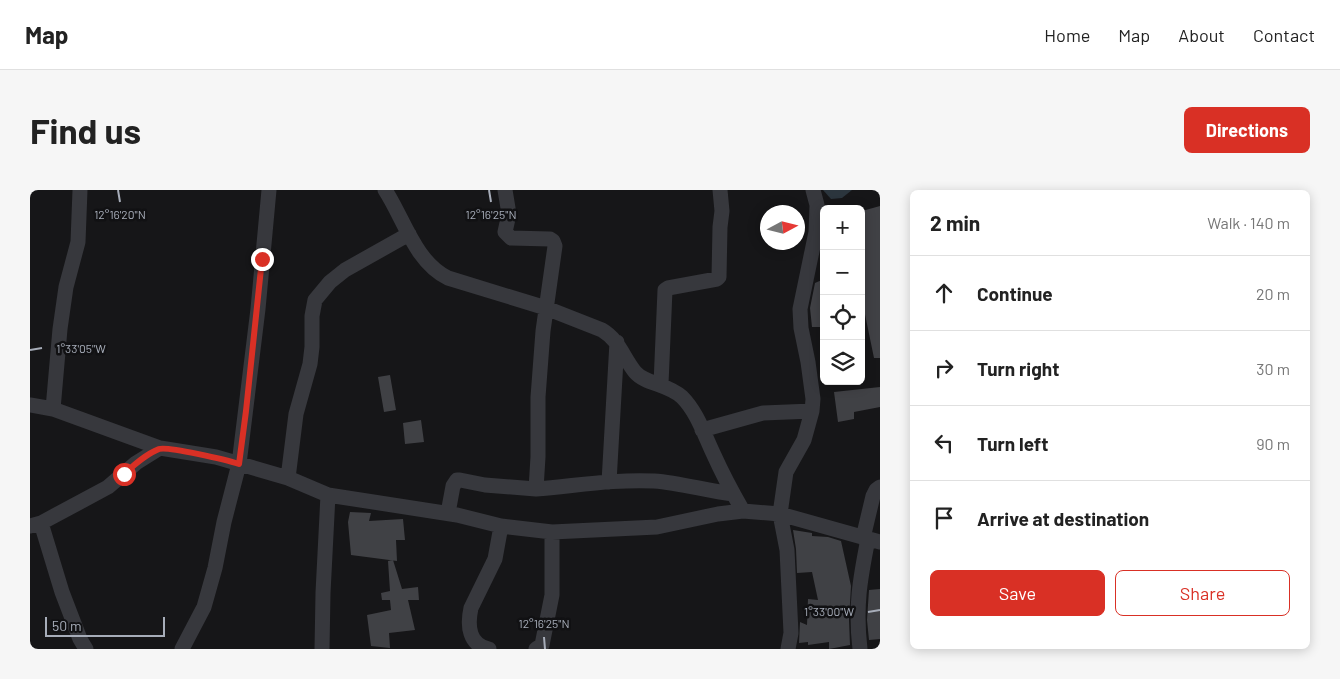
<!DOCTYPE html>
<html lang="en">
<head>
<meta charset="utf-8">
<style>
  :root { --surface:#fff; --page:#f6f6f6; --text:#222; --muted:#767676; --line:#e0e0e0; --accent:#d93025 }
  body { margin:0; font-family:Barlow,sans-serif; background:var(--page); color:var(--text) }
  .controls { position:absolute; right:15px; top:15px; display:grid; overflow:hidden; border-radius:8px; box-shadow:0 2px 12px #0003 }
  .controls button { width:45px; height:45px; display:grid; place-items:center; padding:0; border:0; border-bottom:1px solid var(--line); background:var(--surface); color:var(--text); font:25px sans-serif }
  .compass { position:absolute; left:730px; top:15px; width:45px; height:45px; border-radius:50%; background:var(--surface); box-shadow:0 2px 12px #0003; rotate:83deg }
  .scale { position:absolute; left:15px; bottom:12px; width:120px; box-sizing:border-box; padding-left:5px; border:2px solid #a7adb9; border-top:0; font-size:14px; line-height:18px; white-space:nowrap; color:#a7adb9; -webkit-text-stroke:4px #111113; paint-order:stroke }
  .stop { position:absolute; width:15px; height:15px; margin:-11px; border:4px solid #d93025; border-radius:50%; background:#fff }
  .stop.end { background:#d93025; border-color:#fff; box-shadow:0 1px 5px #0008 }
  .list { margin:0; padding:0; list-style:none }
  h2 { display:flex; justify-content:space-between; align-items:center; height:65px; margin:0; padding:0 20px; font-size:21px }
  h2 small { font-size:16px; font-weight:400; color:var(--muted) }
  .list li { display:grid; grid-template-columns:32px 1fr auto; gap:15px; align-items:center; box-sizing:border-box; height:75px; padding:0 20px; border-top:1px solid var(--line) }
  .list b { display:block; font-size:19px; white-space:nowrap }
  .list em { font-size:16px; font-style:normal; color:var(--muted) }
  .actions { display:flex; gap:10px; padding:15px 20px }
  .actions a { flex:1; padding:11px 0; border:1px solid var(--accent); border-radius:8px; text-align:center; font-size:18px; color:var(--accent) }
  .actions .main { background:var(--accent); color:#fff }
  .icon { flex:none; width:28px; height:28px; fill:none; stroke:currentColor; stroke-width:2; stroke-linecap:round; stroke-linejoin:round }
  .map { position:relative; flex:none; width:850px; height:459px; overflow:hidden; border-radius:8px }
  header { display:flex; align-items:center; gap:30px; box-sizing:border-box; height:70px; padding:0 25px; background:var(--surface); border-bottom:1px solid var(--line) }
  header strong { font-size:24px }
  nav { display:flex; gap:28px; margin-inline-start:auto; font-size:18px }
  .intro { display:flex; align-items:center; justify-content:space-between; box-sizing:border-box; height:120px; padding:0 30px }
  h1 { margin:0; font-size:35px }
  .button { padding:12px 22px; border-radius:8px; background:var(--accent); color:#fff; font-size:18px; font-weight:700 }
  main { display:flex; gap:30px; padding:0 30px }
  aside { flex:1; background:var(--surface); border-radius:8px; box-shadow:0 2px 12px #0003 }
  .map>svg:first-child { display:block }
  .water { fill:#2b353d }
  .building { fill:#404145 }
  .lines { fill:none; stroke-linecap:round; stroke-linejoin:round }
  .minor { stroke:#37383d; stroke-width:15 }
  .route { stroke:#d93025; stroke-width:6 }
  .ticks { fill:none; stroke:#a7adb9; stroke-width:2 }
  .ticks-label { font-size:12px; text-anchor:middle; fill:#a7adb9; stroke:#111113; stroke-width:5; stroke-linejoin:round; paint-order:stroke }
</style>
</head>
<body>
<header>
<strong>Map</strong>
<nav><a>Home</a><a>Map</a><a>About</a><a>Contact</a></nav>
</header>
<div class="intro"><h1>Find us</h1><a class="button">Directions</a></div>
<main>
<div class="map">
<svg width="850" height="459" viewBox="0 0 850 459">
  <rect width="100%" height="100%" fill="#161618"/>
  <path class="water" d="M793 0H822L812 8 801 9Z"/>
  <path class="building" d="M850 16V168H844L831 105 832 21Z
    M794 89V137H782L780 118 785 93Z
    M360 185 366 220 354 222 348 187Z
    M850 197V217L824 222V229L808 232 804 202Z
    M391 230 394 252 375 254 373 233Z
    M320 322 341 323 339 331 373 329 375 350H366L367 371 321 365 318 332Z
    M763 340 782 343V346L798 347 811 351 821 396 819 430 820 455 799 459V452L778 455V452L769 453 770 432 777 435 778 409 788 410 782 382 767 383 766 359Z
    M363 370 372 399 388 397 389 410H378L385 440 359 443 360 458 341 456 337 425 361 420 360 410H352L351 403 360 401 358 371Z
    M850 399V449L839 450 837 430 839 400Z"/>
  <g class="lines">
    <path class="minor" d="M355 0C374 29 385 72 418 88L516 118 572 140C589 150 593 167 605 182 615 194 638 194 652 207 667 222 674 244 683 263 692 283 702 302 713 321
      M631 194 635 100 638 98 687 89 689 87 690 37 692 21 690 0
      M0 215 23 219 130 258 186 267 258 288 298 305 427 325 471 336 522 342 627 337 688 324 713 321 750 324 850 352
      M23 219 30 139 36 97 48 52 50 0
      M672 240 733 223 782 221
      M258 288 266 224 280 174 282 157V126L285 110 300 92 315 80 379 44
      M579 292 587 152
      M506 299C545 296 584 289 624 291 651 293 677 301 703 304
      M418 323 423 296 427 290H430L455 295 506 299 508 267V207L513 141 525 56 523 51 520 49 481 48 475 42 479 24 475 0
      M11 333 32 402 50 449 56 459
      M0 336 11 333 78 297 106 273 130 258
      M833 348 843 306 846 300 850 297
      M152 459 174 417 185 378 194 332 209 274 228 119 239 0
      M292 459 293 403 298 305
      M459 459C439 455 437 436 441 418L465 369 471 336
      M506 459 512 455 522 405V342
      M758 459 761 443 757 360 750 324 756 282 774 250 782 221 783 209 778 172 771 138 770 119 786 42 787 15 783 0
      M830 459C825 417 830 389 838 349"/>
  </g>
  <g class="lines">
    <path class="route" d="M94 284C104 275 116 264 129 259 137 256 197 270 209 274L216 221 232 69"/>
  </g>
  <path class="ticks" d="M88 0 90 12M459 0 461 12M0 160 12 158M838 422 850 420M514 447 515 459"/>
  <g class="ticks-label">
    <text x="90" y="29">12°16'20"N</text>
    <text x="461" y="29">12°16'25"N</text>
    <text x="51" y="163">1°33'05"W</text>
    <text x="799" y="426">1°33'00"W</text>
    <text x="514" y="438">12°16'25"N</text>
  </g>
</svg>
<div class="controls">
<button>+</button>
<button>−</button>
<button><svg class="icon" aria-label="locate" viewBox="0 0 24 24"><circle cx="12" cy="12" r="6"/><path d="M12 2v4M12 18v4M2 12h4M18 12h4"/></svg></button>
<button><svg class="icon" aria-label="layers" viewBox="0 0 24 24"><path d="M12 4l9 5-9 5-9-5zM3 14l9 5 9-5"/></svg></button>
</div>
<svg class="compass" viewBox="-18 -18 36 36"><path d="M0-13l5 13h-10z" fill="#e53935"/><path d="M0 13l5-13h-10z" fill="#767676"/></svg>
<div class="scale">50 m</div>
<div class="stop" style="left:94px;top:284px"></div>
<div class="stop end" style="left:232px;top:69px"></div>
</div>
<aside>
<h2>2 min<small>Walk · 140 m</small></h2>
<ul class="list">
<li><svg class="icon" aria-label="ahead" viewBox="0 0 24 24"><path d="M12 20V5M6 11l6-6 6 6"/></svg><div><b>Continue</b></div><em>20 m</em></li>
<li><svg class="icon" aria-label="right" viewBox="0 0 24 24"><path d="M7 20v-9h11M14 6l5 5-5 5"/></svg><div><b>Turn right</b></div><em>30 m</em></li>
<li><svg class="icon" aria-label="left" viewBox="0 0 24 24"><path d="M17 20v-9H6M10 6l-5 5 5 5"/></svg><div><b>Turn left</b></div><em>90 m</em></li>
<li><svg class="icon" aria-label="arrive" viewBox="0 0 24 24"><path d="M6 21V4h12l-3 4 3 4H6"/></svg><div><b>Arrive at destination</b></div></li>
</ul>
<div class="actions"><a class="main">Save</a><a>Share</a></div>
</aside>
</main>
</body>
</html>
